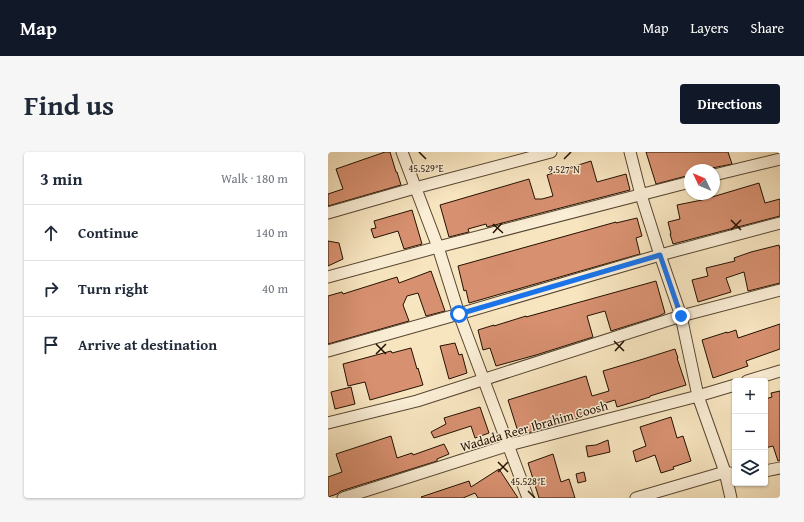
<!DOCTYPE html>
<html lang="en">
<head>
<meta charset="utf-8">
<style>
  :root { --surface:#fff; --page:#f6f6f7; --text:#1f2937; --muted:#747a83; --line:#e0e1e3; --accent:#111827 }
  body { margin:0; font-family:"Gentium Book Plus",serif; background:var(--page); color:var(--text) }
  .controls { position:absolute; right:12px; bottom:12px; display:grid; overflow:hidden; border-radius:4px; box-shadow:0 1px 3px #0004 }
  .controls button { width:36px; height:36px; display:grid; place-items:center; padding:0; border:0; border-bottom:1px solid var(--line); background:var(--surface); color:var(--text); font:20px sans-serif }
  .compass { position:absolute; left:356px; top:12px; width:36px; height:36px; border-radius:50%; background:var(--surface); box-shadow:0 1px 3px #0004; rotate:314deg }
  .stop { position:absolute; width:12px; height:12px; margin:-9px; border:3px solid #1a73e8; border-radius:50%; background:#fff }
  .stop.end { background:#1a73e8; border-color:#fff; box-shadow:0 1px 4px #0008 }
  .list { margin:0; padding:0; list-style:none }
  h2 { display:flex; justify-content:space-between; align-items:center; height:52px; margin:0; padding:0 16px; font-size:17px }
  h2 small { font-size:13px; font-weight:400; color:var(--muted) }
  .list li { display:grid; grid-template-columns:26px 1fr auto; gap:12px; align-items:center; box-sizing:border-box; height:56px; padding:0 16px; border-top:1px solid var(--line) }
  .list b { display:block; font-size:15px; white-space:nowrap }
  .list em { font-size:13px; font-style:normal; color:var(--muted) }
  .icon { flex:none; width:22px; height:22px; fill:none; stroke:currentColor; stroke-width:2; stroke-linecap:round; stroke-linejoin:round }
  .map { position:relative; flex:none; width:452px; height:346px; overflow:hidden; border-radius:4px }
  header { display:flex; align-items:center; gap:24px; box-sizing:border-box; height:56px; padding:0 20px; background:var(--accent); color:#fff }
  header strong { font-size:19px }
  nav { display:flex; gap:22px; margin-inline-start:auto; font-size:14px }
  .intro { display:flex; align-items:center; justify-content:space-between; box-sizing:border-box; height:96px; padding:0 24px }
  h1 { margin:0; font-size:28px }
  .button { padding:10px 18px; border-radius:4px; background:var(--accent); color:#fff; font-size:14px; font-weight:700 }
  main { display:flex; gap:24px; padding:0 24px }
  aside { flex:1; background:var(--surface); border-radius:4px; box-shadow:0 1px 3px #0004 }
  .map>svg:first-child { display:block }
  .building { fill:#d79070; stroke:#231100 }
  .lines { fill:none; stroke-linecap:round; stroke-linejoin:round }
  .minor-casing { stroke:#584630; stroke-width:13 }
  .minor { stroke:#faeed6; stroke-width:11 }
  .route { stroke:#1a73e8; stroke-width:5 }
  .ticks { fill:none; stroke:#231100; stroke-width:1.5 }
  .labels { text-anchor:middle; dominant-baseline:central; stroke-width:3; stroke-linejoin:round; paint-order:stroke }
  .street-label { font-size:13px; fill:#231100; stroke:#faeed6 }
  .ticks-label { font-size:10px; text-anchor:middle; fill:#231100; stroke:#faeed6; stroke-width:3; stroke-linejoin:round; paint-order:stroke }
</style>
</head>
<body>
<header>
<strong>Map</strong>
<nav><a>Map</a><a>Layers</a><a>Share</a></nav>
</header>
<div class="intro"><h1>Find us</h1><a class="button">Directions</a></div>
<main>
<aside>
<h2>3 min<small>Walk · 180 m</small></h2>
<ul class="list">
<li><svg class="icon" aria-label="ahead" viewBox="0 0 24 24"><path d="M12 20V5M6 11l6-6 6 6"/></svg><div><b>Continue</b></div><em>140 m</em></li>
<li><svg class="icon" aria-label="right" viewBox="0 0 24 24"><path d="M7 20v-9h11M14 6l5 5-5 5"/></svg><div><b>Turn right</b></div><em>40 m</em></li>
<li><svg class="icon" aria-label="arrive" viewBox="0 0 24 24"><path d="M6 21V4h12l-3 4 3 4H6"/></svg><div><b>Arrive at destination</b></div></li>
</ul>
</aside>
<div class="map">
<svg width="452" height="346" viewBox="0 0 452 346">
  <rect width="100%" height="100%" fill="#f7e5c0"/>
  <filter id="stains"><feTurbulence type="fractalNoise" baseFrequency=".005" numOctaves="4"/><feColorMatrix values="0 0 0 0 .2 0 0 0 0 .09 0 0 0 0 .02 0 0 0 .5 -.17"/></filter>
  <radialGradient id="worn" r=".72"><stop offset=".6" stop-color="#630" stop-opacity="0"/><stop offset="1" stop-color="#630" stop-opacity=".3"/></radialGradient>
  <path class="building" d="M57 0H62L68 20H69L73 33 0 54V42L15 37 8 17Z
    M318 0H400L404 12 384 16 381 18H362V23L328 32Z
    M263 9 269 30 298 22 302 38 159 75 158 72 140 77 141 80 121 85 112 53 201 27 207 47H214L225 44 219 23Z
    M431 31 437 51 452 47V64L345 92 342 82H343L340 70 352 67 349 53 374 48Z
    M84 58 94 92 76 97 70 79 46 86 43 77 48 76 46 69Z
    M309 66 314 84 308 86 312 102 141 151 138 138 136 139 130 114 288 70V71Z
    M0 89 11 91 15 107 0 114Z
    M451 93 452 98V131L420 139 416 120 398 126 403 140 370 150 364 128 380 124 378 116 407 109 406 106 423 100Z
    M103 119 117 159 98 164 90 141 79 144 75 153 81 169 0 192V144L14 140 15 142 69 125 71 131Z
    M328 129 337 161 331 164 283 179 277 159 259 164 265 185 208 203 168 214 162 196 155 198 150 178 166 173V174L198 164V165Z
    M452 172V197L418 209 420 214 385 226 374 188 399 180V181L408 178 410 186Z
    M127 191 131 203 134 202 139 221 121 227 112 194Z
    M83 196 89 217 90 216 95 233 42 248 37 230 20 234 15 212 63 199 64 201Z
    M347 197 350 206H349L358 233 322 244V245L289 255 287 248 271 253 273 257 250 264 251 266 220 276 191 283 180 248 258 224 264 244 281 239 275 219 312 208Z
    M23 235 27 252 7 257 3 240Z
    M452 239V308L450 309 445 294 437 296V247L444 245 443 241Z
    M152 255 161 281 147 286 143 274 106 286 103 280 118 272 116 266Z
    M343 265 349 286 355 284 363 309 345 315 346 317 333 321 327 303 308 310 305 299 318 294 312 275Z
    M63 284 69 306 84 301 85 303 116 292 121 302 109 307V309L13 339 9 342 0 345V325L14 320 8 302Z
    M280 288 282 300 260 305 258 294 268 293Z
    M225 302 233 330 241 327 247 346H211L200 311Z
    M171 317 190 346H150L147 341 135 346H94L93 345 141 329 143 335Z
    M256 320 258 329 250 331 248 322Z"/>
  <g class="lines">
    <g class="minor-casing">
      <path id="minor" d="M74 0 110 95 131 162 200 346
        M302 0 313 43 332 103 353 164 370 244 397 320 403 346
        M386 23 452 7
        M0 61 87 36 223 0
        M0 125 110 95 362 30
        M0 199 131 162 332 103 452 71
        M419 229 452 219
        M0 271 89 249 353 164 452 138
        M437 319 452 316
        M15 346 181 293 370 244 407 233
        M308 346 397 320 407 322"/>
    </g>
    <use href="#minor" class="minor"/>
  </g>
  <g class="lines">
    <path class="route" d="M131 162 332 103 353 164"/>
  </g>
  <path class="ticks" d="M91 0 98 7M236 7 243 0M403 68 413 78M165 72 175 81M403 78 413 68M165 81 174 71M286 189 296 199M48 192 58 202M287 199 296 189M48 202 58 192M170 310 180 320M170 320 180 310M200 339 207 346"/>
  <g class="labels">
    <g class="street-label">
      <text transform="translate(206 274) rotate(-16)">Wadada Reer Ibrahim Coosh</text>
    </g>
  </g>
  <g class="ticks-label">
    <text x="98" y="20">45.529°E</text>
    <text x="236" y="21">9.527°N</text>
    <text x="200" y="333">45.528°E</text>
  </g>
  <rect width="100%" height="100%" filter="url(#stains)"/>
  <rect width="100%" height="100%" fill="url(#worn)"/>
</svg>
<div class="controls">
<button>+</button>
<button>−</button>
<button><svg class="icon" aria-label="layers" viewBox="0 0 24 24"><path d="M12 4l9 5-9 5-9-5zM3 14l9 5 9-5"/></svg></button>
</div>
<svg class="compass" viewBox="-18 -18 36 36"><path d="M0-13l5 13h-10z" fill="#e53935"/><path d="M0 13l5-13h-10z" fill="#747a83"/></svg>
<div class="stop" style="left:131px;top:162px"></div>
<div class="stop end" style="left:353px;top:164px"></div>
</div>
</main>
</body>
</html>
